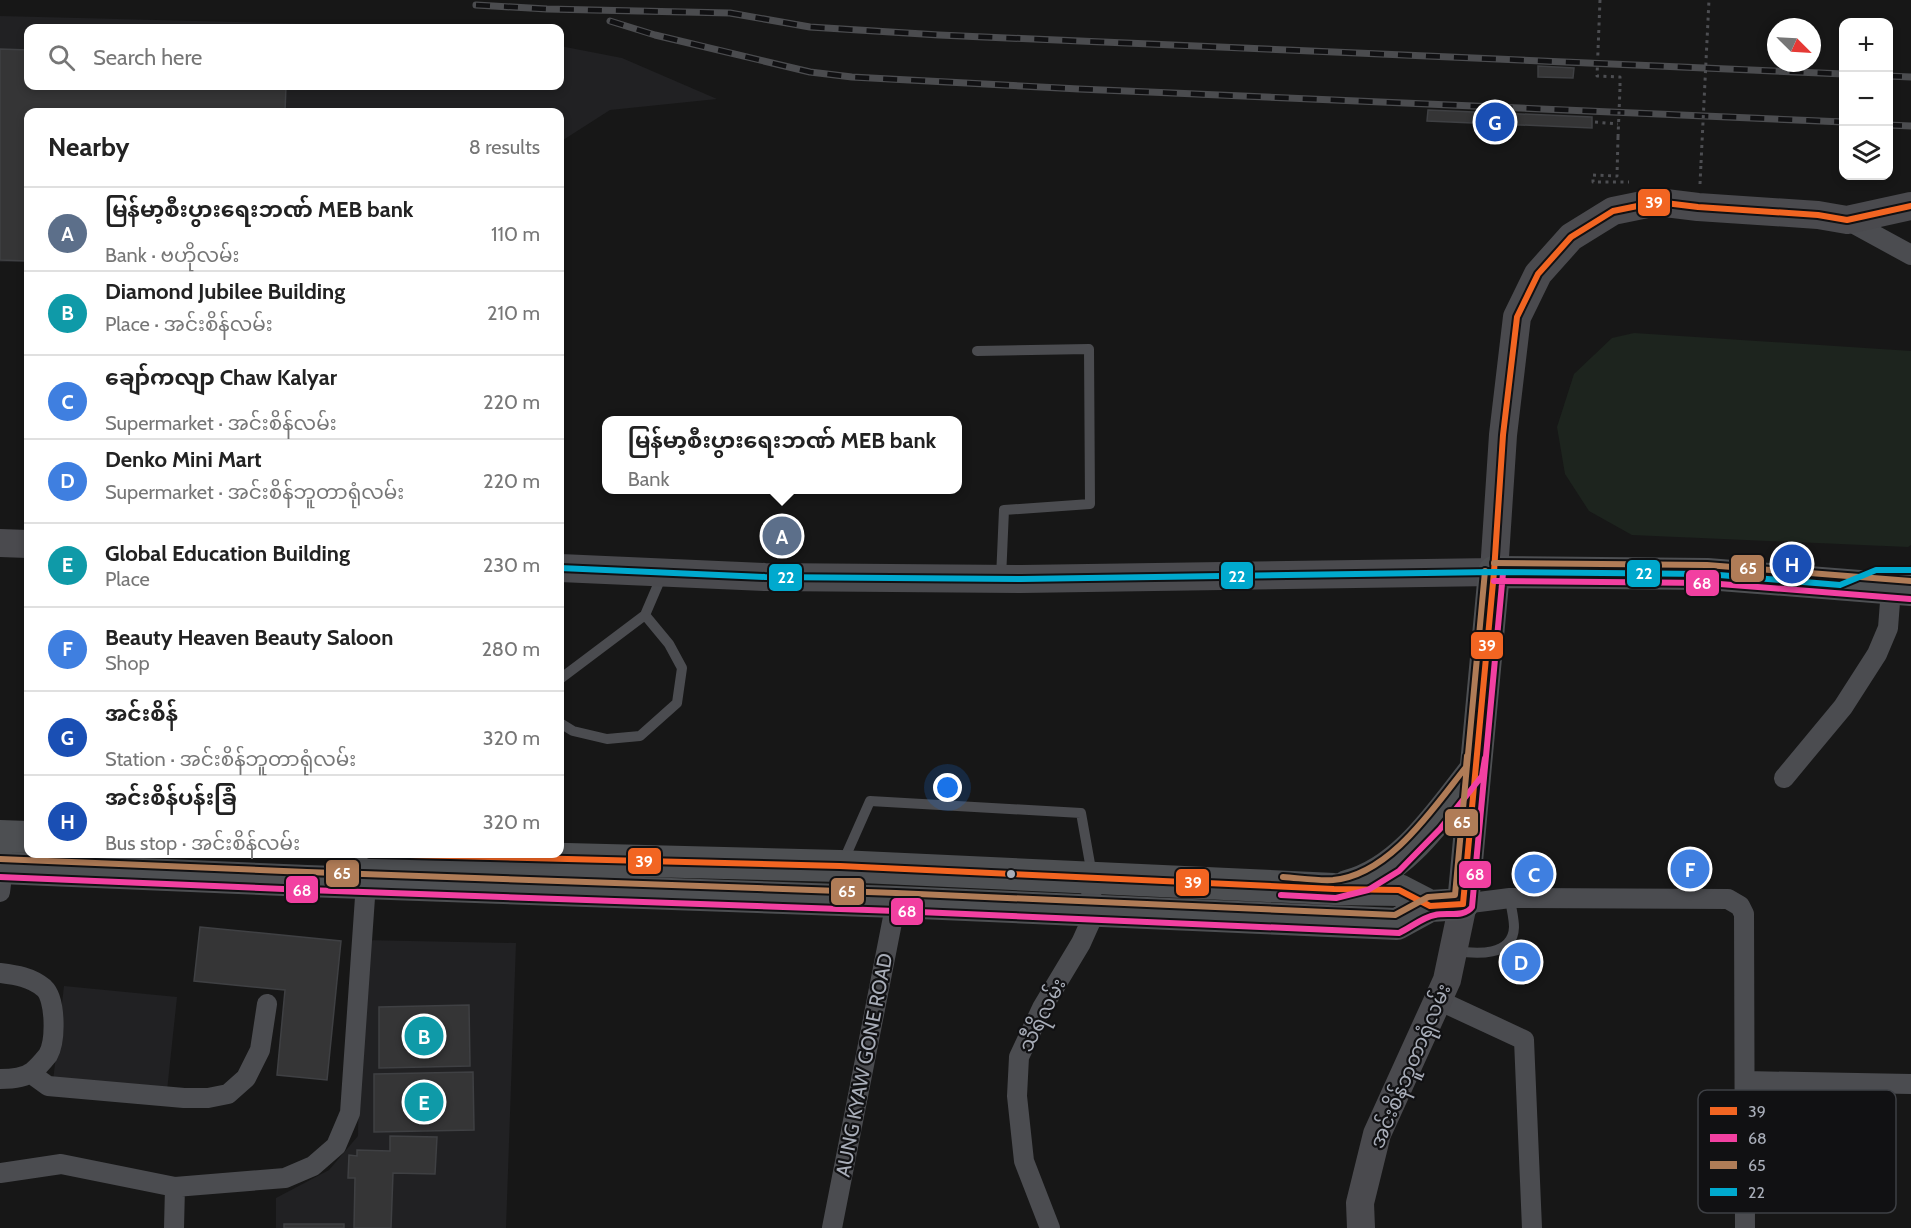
<!DOCTYPE html>
<html lang="en">
<head>
<meta charset="utf-8">
<style>
  :root { --surface:#fff; --page:#f6f6f6; --text:#222; --muted:#767676; --line:#e0e0e0; --accent:#d93025 }
  body { margin:0; font-family:Cabin,"Noto Sans Myanmar",sans-serif; background:var(--page); color:var(--text) }
  .controls { position:absolute; right:18px; top:18px; display:grid; overflow:hidden; border-radius:12px; box-shadow:0 3px 9px #0003 }
  .controls button { width:54px; height:54px; display:grid; place-items:center; padding:0; border:0; border-bottom:2px solid var(--line); background:var(--surface); color:var(--text); font:30px sans-serif }
  .compass { position:absolute; left:1767px; top:18px; width:54px; height:54px; border-radius:50%; background:var(--surface); box-shadow:0 3px 9px #0003; rotate:114deg }
  .you { position:absolute; left:948px; top:788px; width:21px; height:21px; margin:-15px; border:4px solid #fff; border-radius:50%; background:#1a73e8; box-shadow:0 0 0 9px #1a73e833 }
  .badge { display:grid; place-items:center; width:39px; height:39px; border-radius:50%; background:var(--accent); color:#fff; font-size:20px; font-weight:700 }
  .pin { position:absolute; translate:-50% -50%; border:3px solid #fff; box-shadow:0 2px 6px #0006 }
  .popup { position:absolute; left:602px; top:416px; width:360px; height:78px; box-sizing:border-box; display:grid; place-content:center; border-radius:12px; background:var(--surface); filter:drop-shadow(0 2px 4px #0005); font-size:20px; white-space:nowrap; color:var(--muted) }
  .popup b { font-size:22px; color:var(--text) }
  .popup::after { content:''; position:absolute; left:50%; top:100%; margin-left:-12px; border:12px solid transparent; border-top-color:var(--surface) }
  .list { margin:0; padding:0; list-style:none }
  h2 { display:flex; justify-content:space-between; align-items:center; height:78px; margin:0; padding:0 24px; font-size:26px }
  h2 small { font-size:20px; font-weight:400; color:var(--muted) }
  .list li { display:grid; grid-template-columns:39px 1fr auto; gap:18px; align-items:center; box-sizing:border-box; height:84px; padding:0 24px; border-top:2px solid var(--line) }
  .list b { display:block; font-size:22px; white-space:nowrap }
  .list p { margin:0; font-size:20px; white-space:nowrap; color:var(--muted) }
  .list em { font-size:20px; font-style:normal; color:var(--muted) }
  .icon { flex:none; width:33px; height:33px; fill:none; stroke:currentColor; stroke-width:2; stroke-linecap:round; stroke-linejoin:round }
  .map { position:relative; flex:none; width:1911px; height:1228px; overflow:hidden }
  .search { position:absolute; background:var(--surface); box-shadow:0 3px 9px #0003; left:24px; top:24px; width:540px; height:66px; display:flex; align-items:center; gap:15px; box-sizing:border-box; padding:0 21px; border-radius:12px; color:var(--muted); font-size:22px }
  .panel { position:absolute; background:var(--surface); box-shadow:0 3px 9px #0003; left:24px; top:108px; width:540px; height:750px; border-radius:12px }
  .map>svg:first-child { display:block }
  .built { fill:#212123 }
  .green { fill:#1d241e }
  .building { fill:#353536; stroke:#3f4043; stroke-width:1.5 }
  .lines { fill:none; stroke-linecap:round; stroke-linejoin:round }
  .path { stroke:#4d4e52; stroke-width:3; stroke-dasharray:3 4.5; stroke-linecap:butt }
  .lane { stroke:#4b4c50; stroke-width:10 }
  .street { stroke:#4b4c50; stroke-width:20 }
  .secondary { stroke:#4a4a4e; stroke-width:28 }
  .primary { stroke:#4d4f52; stroke-width:32 }
  .rail-casing { stroke:#4b4c4f; stroke-width:7 }
  .rail { stroke:#111113; stroke-width:4.5; stroke-dasharray:14; stroke-linecap:butt }
  .path-bridge { stroke:#4d4e52; stroke-width:3; stroke-dasharray:3 4.5; stroke-linecap:butt }
  .bus-1-casing { stroke:#111113; stroke-width:10 }
  .bus-2-casing { stroke:#111113; stroke-width:10 }
  .bus-3-casing { stroke:#111113; stroke-width:10 }
  .bus-4-casing { stroke:#111113; stroke-width:10 }
  .bus-1 { stroke:#f26522; stroke-width:6 }
  .bus-2 { stroke:#f240a1; stroke-width:6 }
  .bus-3 { stroke:#b07c57; stroke-width:6 }
  .bus-4 { stroke:#00a9ce; stroke-width:6 }
  .bus-dot { fill:#a8adb8; stroke:#111113; stroke-width:2 }
  .labels { text-anchor:middle; dominant-baseline:central; stroke-width:4.5; stroke-linejoin:round; paint-order:stroke }
  .street-label { font-size:20px; fill:#a8adb8; stroke:#111113 }
  .key { fill:#111113; stroke:#3e4045; stroke-width:1.5 }
  .key-label { font-size:16px; fill:#a8adb8 }
  .line-badge { stroke:#111113; stroke-width:2 }
  .badge-label { font-size:16px; text-anchor:middle; font-weight:bold; fill:#fff }
</style>
</head>
<body>
<div class="map">
<svg width="1911" height="1228" viewBox="0 0 1911 1228">
  <rect width="100%" height="100%" fill="#171717"/>
  <path class="built" d="M0 16 470 28H28V86H560V46L622 58 717 99 610 110 560 142V112H28V262H0Z
    M361 940 516 943 506 1228H276V1198L329 1170 358 1136Z
    M64 986 177 997 167 1091 53 1081Z"/>
  <path class="green" d="M1634 333 1911 351V545L1908 547 1632 535 1589 511 1565 474 1557 427 1574 374 1612 338Z"/>
  <path class="building" d="M0 49 28 50V86H286L285 112H28V261L0 260Z
    M1538 66 1574 68 1573 78 1538 77Z
    M1428 110 1592 117V128L1427 121Z
    M200 927 341 941 327 1080 277 1075 285 990 194 981Z
    M469 1005 470 1066 379 1068V1007Z
    M473 1072 474 1130 374 1132V1074Z
    M390 1136 437 1137 435 1174 393 1173 391 1228H354L355 1178H348L349 1155 357 1156V1150L390 1151Z
    M284 1224H344V1228H284Z"/>
  <g class="lines">
    <path class="path" d="M1600 0 1597 76 1620 77V88
      M1595 122 1618 124
      M1618 137 1617 176 1593 175V182H1629
      M1700 184 1701 163"/>
    <path class="lane" d="M977 351 1089 349 1090 504 1004 510 1001 578
      M560 679 645 615 663 573
      M560 723 573 731 607 739 640 736 677 703 682 668 669 644 645 615
      M843 862 870 801 1081 813 1092 875
      M1455 951C1476 954 1513 957 1514 927 1514 918 1511 908 1510 898"/>
    <path class="street" d="M1847 220 1911 255
      M1784 778 1843 707 1877 654 1888 628 1891 589
      M0 892 4 859
      M1463 904 1510 898 1728 899 1740 906 1744 914 1745 1228
      M0 973C16 975 31 977 44 988 56 999 56 1041 48 1055 44 1060 37 1068 32 1072 24 1078 10 1079 0 1079
      M1438 1000 1524 1040 1532 1228
      M30 1073 48 1086 184 1098H208L228 1094 246 1078 260 1050 267 1004
      M1745 1081 1911 1084
      M0 1173 61 1164 175 1187 285 1178 313 1166 336 1146 350 1113 366 883
      M174 1228 175 1187
      M832 1228 896 902
      M1050 1228 1024 1161 1017 1096 1019 1057 1042 1008 1081 943 1090 923 1092 878"/>
    <path class="secondary" d="M0 543 28 544
      M560 568 765 577 1021 579 1494 572 1503 435 1517 317 1538 274 1571 237 1613 211 1657 202 1698 207 1818 215 1847 220 1911 206
      M1361 1228 1360 1203 1377 1134 1447 980 1463 904"/>
    <path class="primary" d="M0 836 28 837
      M370 854 840 866 1334 889 1399 890 1430 906
      M0 868 307 881 896 902 1397 924 1430 906 1463 904 1494 572 1707 574 1911 590
      M1347 886C1403 872 1441 813 1475 770"/>
    <g class="rail-casing">
      <path id="rail" d="M476 5 547 9 730 13 810 27 939 35 1844 74
        M610 21 655 35 810 72 852 77 1079 89 1844 122
        M1888 76 1911 77
        M1888 125 1911 126"/>
    </g>
    <use href="#rail" class="rail"/>
    <path class="path-bridge" d="M1618 137 1620 88
      M1701 163 1709 0"/>
    <g class="bus-1-casing">
      <path id="bus-1" d="M370 854 840 866 1334 889 1399 890 1430 906 1463 904
        M1463 904 1494 572 1503 435 1517 317 1538 274 1571 237 1613 211 1657 202 1698 207 1818 215 1847 220 1911 206"/>
    </g>
    <g class="bus-2-casing">
      <path id="bus-2" d="M1494 581 1707 583 1910 599
        M0 877 307 890 896 911 1399 933C1410 928 1423 917 1435 915 1447 912 1464 918 1472 907L1503 573
        M1281 895 1336 898 1368 890 1399 871 1440 829 1482 776 1485 758"/>
    </g>
    <g class="bus-3-casing">
      <path id="bus-3" d="M1494 563 1707 565 1911 581
        M0 859 307 872 896 893 1395 915 1428 897 1455 895 1485 571
        M1283 877C1299 878 1317 881 1333 880 1390 875 1434 807 1466 767L1467 756"/>
    </g>
    <g class="bus-4-casing">
      <path id="bus-4" d="M560 568 765 577 1021 579 1494 572 1707 574 1840 585 1876 570H1911"/>
    </g>
    <use href="#bus-1" class="bus-1"/>
    <use href="#bus-2" class="bus-2"/>
    <use href="#bus-3" class="bus-3"/>
    <use href="#bus-4" class="bus-4"/>
  </g>
  <circle class="bus-dot" cx="1011" cy="874" r="5"/>
  <g class="labels">
    <g class="street-label">
      <text transform="translate(1042 1015) rotate(-63)">သီရိလမ်း</text>
      <text transform="translate(864 1065) rotate(-79)">AUNG KYAW GONE ROAD</text>
      <text transform="translate(1410 1066) rotate(-67)">အင်းစိန်ဘူတာရုံလမ်း</text>
    </g>
  </g>
  <rect x="1698" y="1090" width="198" height="123" rx="9" class="key"/>
  <rect x="1710" y="1107" width="27" height="8" fill="#f26522"/>
  <rect x="1710" y="1134" width="27" height="8" fill="#f240a1"/>
  <rect x="1710" y="1161" width="27" height="8" fill="#b07c57"/>
  <rect x="1710" y="1188" width="27" height="8" fill="#00a9ce"/>
  <g class="key-label">
    <text x="1748" y="1117">39</text>
    <text x="1748" y="1144">68</text>
    <text x="1748" y="1171">65</text>
    <text x="1748" y="1198">22</text>
  </g>
  <g class="line-badge">
    <rect x="1637" y="188" width="34" height="29" rx="6" fill="#f26522"/>
    <rect x="1730" y="554" width="35" height="29" rx="6" fill="#b07c57"/>
    <rect x="1626" y="559" width="35" height="29" rx="6" fill="#00a9ce"/>
    <rect x="1220" y="561" width="34" height="29" rx="6" fill="#00a9ce"/>
    <rect x="768" y="563" width="35" height="29" rx="6" fill="#00a9ce"/>
    <rect x="1685" y="569" width="35" height="28" rx="6" fill="#f240a1"/>
    <rect x="1470" y="631" width="34" height="29" rx="6" fill="#f26522"/>
    <rect x="1444" y="808" width="35" height="29" rx="6" fill="#b07c57"/>
    <rect x="627" y="847" width="35" height="28" rx="6" fill="#f26522"/>
    <rect x="325" y="859" width="35" height="29" rx="6" fill="#b07c57"/>
    <rect x="1458" y="860" width="34" height="29" rx="6" fill="#f240a1"/>
    <rect x="1175" y="868" width="35" height="29" rx="6" fill="#f26522"/>
    <rect x="285" y="875" width="34" height="29" rx="6" fill="#f240a1"/>
    <rect x="830" y="877" width="35" height="29" rx="6" fill="#b07c57"/>
    <rect x="890" y="897" width="34" height="29" rx="6" fill="#f240a1"/>
  </g>
  <g class="badge-label">
    <text x="1654" y="208">39</text>
    <text x="1748" y="574">65</text>
    <text x="1644" y="579">22</text>
    <text x="1237" y="582">22</text>
    <text x="786" y="583">22</text>
    <text x="1702" y="589">68</text>
    <text x="1487" y="651">39</text>
    <text x="1462" y="828">65</text>
    <text x="644" y="867">39</text>
    <text x="342" y="879">65</text>
    <text x="1475" y="880">68</text>
    <text x="1193" y="888">39</text>
    <text x="302" y="896">68</text>
    <text x="847" y="897">65</text>
    <text x="907" y="917">68</text>
  </g>
</svg>
<div class="controls">
<button>+</button>
<button>−</button>
<button><svg class="icon" aria-label="layers" viewBox="0 0 24 24"><path d="M12 4l9 5-9 5-9-5zM3 14l9 5 9-5"/></svg></button>
</div>
<svg class="compass" viewBox="-18 -18 36 36"><path d="M0-13l5 13h-10z" fill="#e53935"/><path d="M0 13l5-13h-10z" fill="#767676"/></svg>
<div class="you"></div>
<div class="pin badge" style="left:782px;top:536px;background:#5c6f8a">A</div>
<div class="popup"><b>မြန်မာ့စီးပွားရေးဘဏ် MEB bank</b>Bank</div>
<div class="pin badge" style="left:424px;top:1036px;background:#0f9aa8">B</div>
<div class="pin badge" style="left:1534px;top:874px;background:#3f7fe0">C</div>
<div class="pin badge" style="left:1521px;top:962px;background:#3f7fe0">D</div>
<div class="pin badge" style="left:424px;top:1102px;background:#0f9aa8">E</div>
<div class="pin badge" style="left:1690px;top:869px;background:#3f7fe0">F</div>
<div class="pin badge" style="left:1495px;top:122px;background:#1a4fb4">G</div>
<div class="pin badge" style="left:1792px;top:564px;background:#1a4fb4">H</div>
<div class="search"><svg class="icon" aria-label="search" viewBox="0 0 24 24"><circle cx="10" cy="10" r="6"/><path d="M15 15l6 6"/></svg>Search here</div>
<section class="panel">
<h2>Nearby<small>8 results</small></h2>
<ul class="list">
<li><span class="badge" style="background:#5c6f8a">A</span><div><b>မြန်မာ့စီးပွားရေးဘဏ် MEB bank</b><p>Bank · ဗဟိုလမ်း</p></div><em>110 m</em></li>
<li><span class="badge" style="background:#0f9aa8">B</span><div><b>Diamond Jubilee Building</b><p>Place · အင်းစိန်လမ်း</p></div><em>210 m</em></li>
<li><span class="badge" style="background:#3f7fe0">C</span><div><b>ချော်ကလျာ Chaw Kalyar</b><p>Supermarket · အင်းစိန်လမ်း</p></div><em>220 m</em></li>
<li><span class="badge" style="background:#3f7fe0">D</span><div><b>Denko Mini Mart</b><p>Supermarket · အင်းစိန်ဘူတာရုံလမ်း</p></div><em>220 m</em></li>
<li><span class="badge" style="background:#0f9aa8">E</span><div><b>Global Education Building</b><p>Place</p></div><em>230 m</em></li>
<li><span class="badge" style="background:#3f7fe0">F</span><div><b>Beauty Heaven Beauty Saloon</b><p>Shop</p></div><em>280 m</em></li>
<li><span class="badge" style="background:#1a4fb4">G</span><div><b>အင်းစိန်</b><p>Station · အင်းစိန်ဘူတာရုံလမ်း</p></div><em>320 m</em></li>
<li><span class="badge" style="background:#1a4fb4">H</span><div><b>အင်းစိန်ပန်းခြံ</b><p>Bus stop · အင်းစိန်လမ်း</p></div><em>320 m</em></li>
</ul>
</section>
</div>
</body>
</html>
